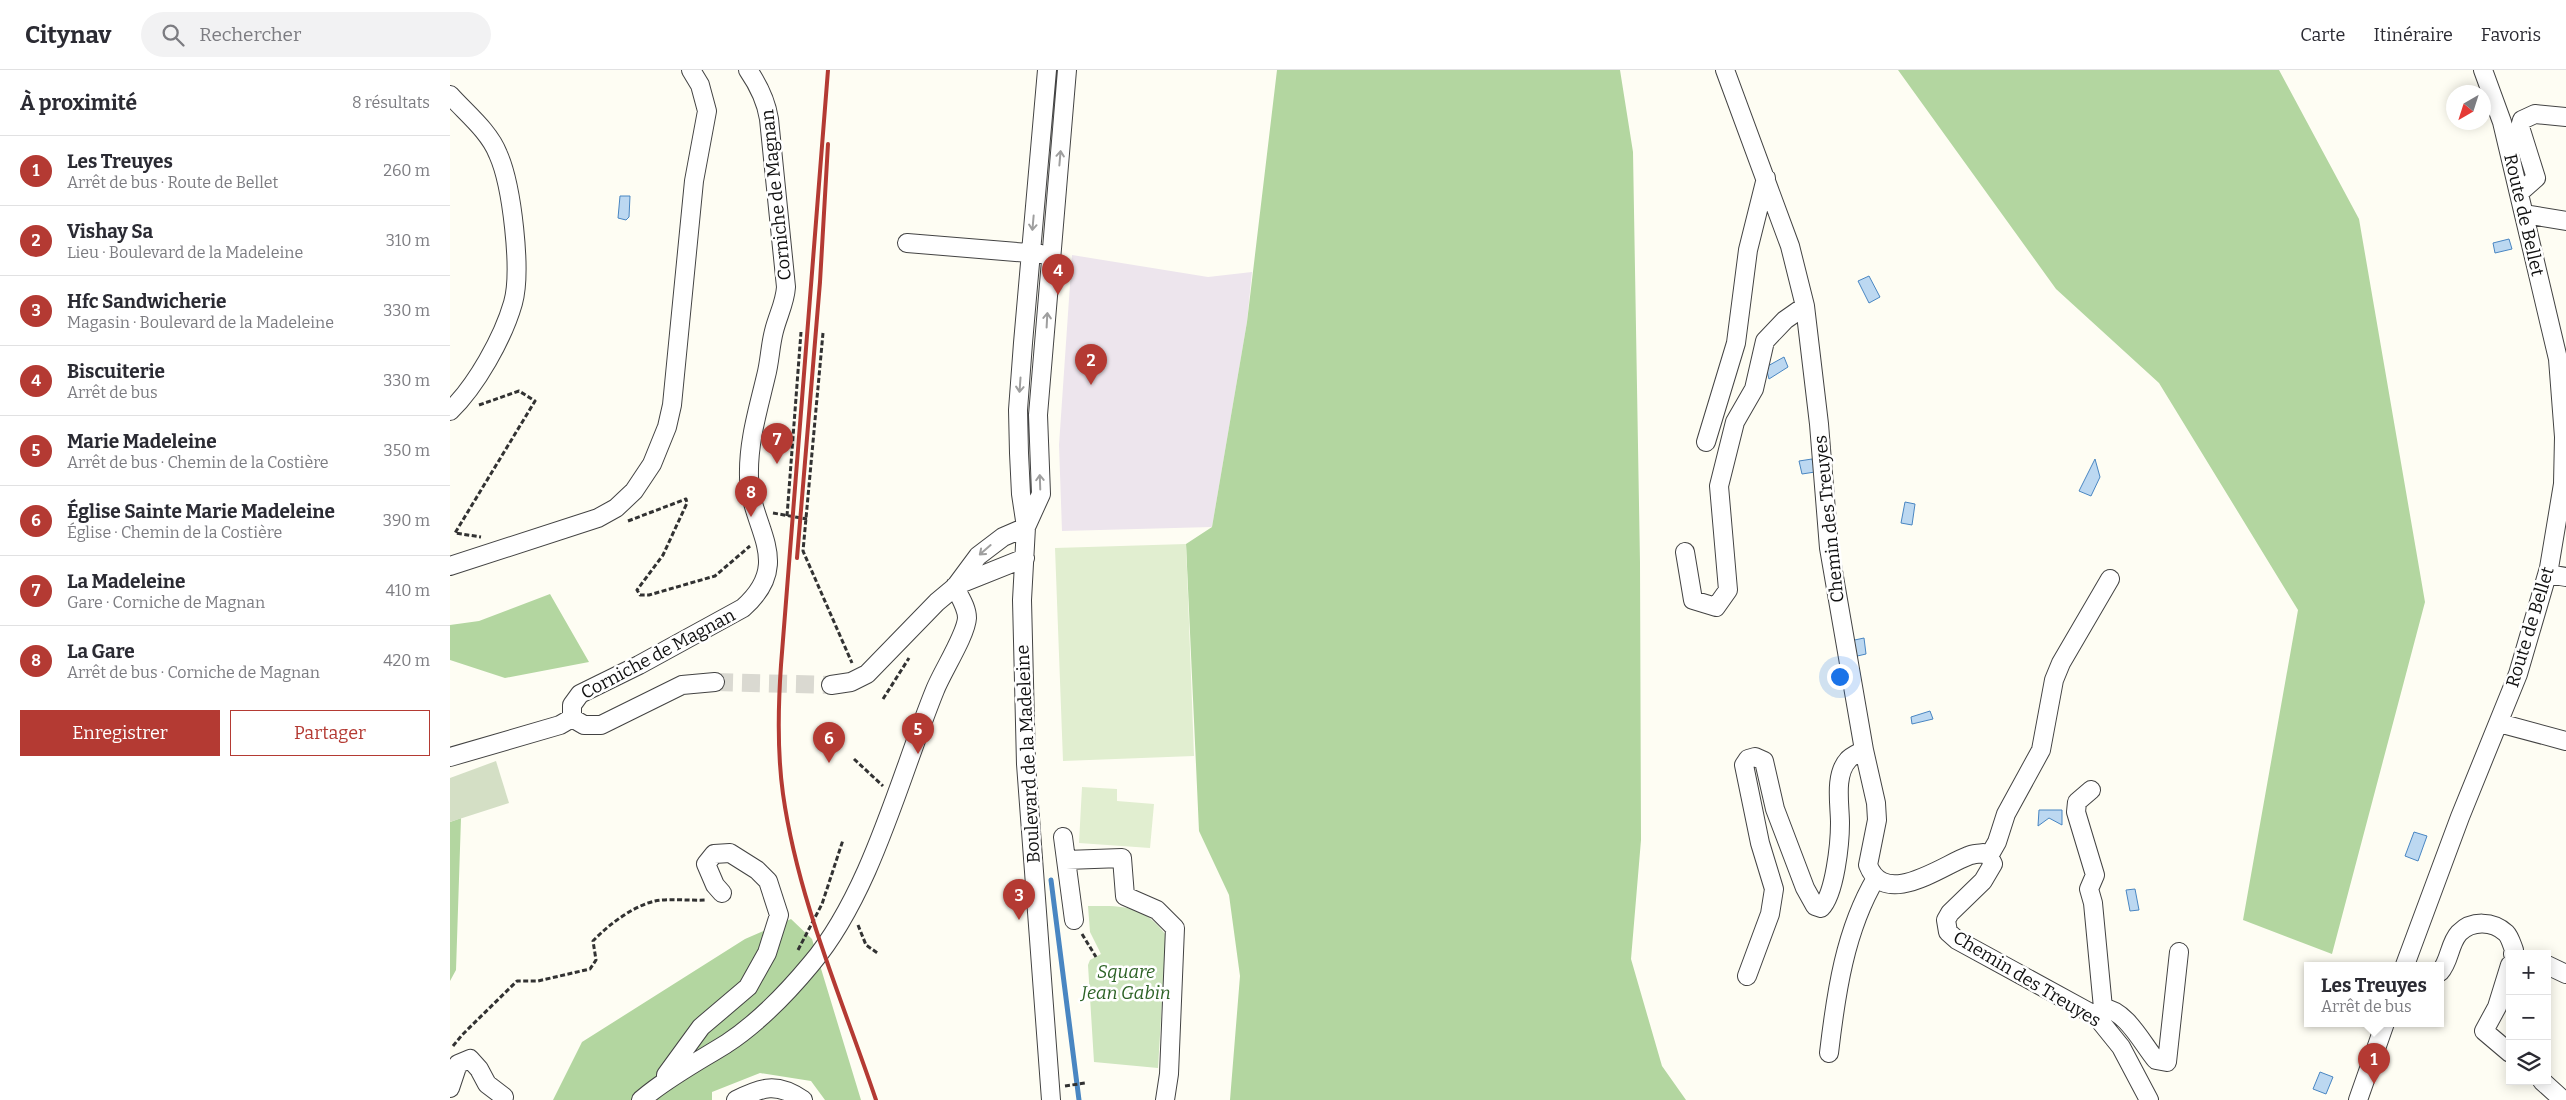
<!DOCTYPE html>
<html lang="fr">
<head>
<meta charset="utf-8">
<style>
  :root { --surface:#fff; --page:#f2f2f3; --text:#2b2b33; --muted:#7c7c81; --line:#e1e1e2; --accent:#b43a33 }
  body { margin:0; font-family:Bitter,serif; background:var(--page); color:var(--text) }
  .controls { position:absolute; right:15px; bottom:15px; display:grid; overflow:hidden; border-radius:0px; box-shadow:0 2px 12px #0003 }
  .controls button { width:45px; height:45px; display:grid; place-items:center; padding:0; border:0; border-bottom:1px solid var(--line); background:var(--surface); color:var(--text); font:25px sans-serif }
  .compass { position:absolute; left:1996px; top:15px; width:45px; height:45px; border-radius:50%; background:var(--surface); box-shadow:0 2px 12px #0003; rotate:219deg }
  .you { position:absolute; left:1389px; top:606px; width:18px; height:18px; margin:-12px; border:4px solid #fff; border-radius:50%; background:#1a73e8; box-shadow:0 0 0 8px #1a73e833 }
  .badge { display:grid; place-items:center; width:32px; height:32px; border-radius:50%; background:var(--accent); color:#fff; font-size:16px; font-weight:700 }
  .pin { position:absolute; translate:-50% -41px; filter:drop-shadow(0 1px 2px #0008) }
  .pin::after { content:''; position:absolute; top:26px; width:18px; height:15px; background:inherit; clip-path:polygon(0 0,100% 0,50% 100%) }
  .popup { position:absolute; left:1854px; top:892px; width:140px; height:65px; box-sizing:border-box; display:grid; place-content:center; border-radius:0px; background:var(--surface); filter:drop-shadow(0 1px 4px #0005); font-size:16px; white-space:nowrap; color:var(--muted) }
  .popup b { font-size:19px; color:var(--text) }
  .popup::after { content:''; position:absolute; left:50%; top:100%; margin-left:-10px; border:10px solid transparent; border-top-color:var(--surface) }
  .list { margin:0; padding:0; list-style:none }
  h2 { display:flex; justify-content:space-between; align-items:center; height:65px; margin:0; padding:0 20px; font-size:21px }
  h2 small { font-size:16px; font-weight:400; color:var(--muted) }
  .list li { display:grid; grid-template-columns:32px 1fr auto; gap:15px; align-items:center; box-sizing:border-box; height:70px; padding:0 20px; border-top:1px solid var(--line) }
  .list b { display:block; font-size:19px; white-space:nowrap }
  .list p { margin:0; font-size:16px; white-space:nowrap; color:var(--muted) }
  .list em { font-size:16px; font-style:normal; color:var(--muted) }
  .actions { display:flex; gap:10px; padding:15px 20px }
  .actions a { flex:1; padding:11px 0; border:1px solid var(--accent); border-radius:0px; text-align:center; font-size:18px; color:var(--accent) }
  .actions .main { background:var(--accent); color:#fff }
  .icon { flex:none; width:28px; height:28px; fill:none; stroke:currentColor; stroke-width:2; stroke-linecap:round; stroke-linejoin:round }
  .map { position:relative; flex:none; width:2116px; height:1030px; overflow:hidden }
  header { display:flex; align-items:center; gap:30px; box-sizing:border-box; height:70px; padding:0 25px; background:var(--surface); border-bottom:1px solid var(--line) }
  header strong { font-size:24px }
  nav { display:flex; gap:28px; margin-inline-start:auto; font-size:18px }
  .search { width:350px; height:45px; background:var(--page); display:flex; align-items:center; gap:12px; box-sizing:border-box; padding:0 18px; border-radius:28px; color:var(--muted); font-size:19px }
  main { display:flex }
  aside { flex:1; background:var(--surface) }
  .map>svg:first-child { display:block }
  .industrial { fill:#ede5ed }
  .green { fill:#cfe6bf }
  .forest { fill:#b3d6a0 }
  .cemetery { fill:#d4dfc5 }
  .pitch { fill:#e1eed0 }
  .water { fill:#bcd8f1; stroke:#4986c2 }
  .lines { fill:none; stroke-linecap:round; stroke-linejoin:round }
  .stream { stroke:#4986c2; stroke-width:5 }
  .minor-tunnel { stroke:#dad9d1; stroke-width:18; stroke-dasharray:18 9; stroke-linecap:butt }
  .minor-casing { stroke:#434343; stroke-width:20 }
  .path { stroke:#323232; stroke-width:3; stroke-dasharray:5 2.5; stroke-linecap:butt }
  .minor { stroke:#fff; stroke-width:18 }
  .rail { stroke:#b43a33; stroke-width:4 }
  .oneway { stroke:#9f9f9f }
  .labels { text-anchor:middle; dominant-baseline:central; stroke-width:5; stroke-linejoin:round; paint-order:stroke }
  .street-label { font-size:18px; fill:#101010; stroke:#fff }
  .park-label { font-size:18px; font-style:italic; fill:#2c6225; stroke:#fff }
</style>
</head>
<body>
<header>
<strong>Citynav</strong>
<div class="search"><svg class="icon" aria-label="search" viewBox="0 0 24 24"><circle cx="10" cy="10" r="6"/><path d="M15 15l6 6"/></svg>Rechercher</div>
<nav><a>Carte</a><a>Itinéraire</a><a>Favoris</a></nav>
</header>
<main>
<aside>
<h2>À proximité<small>8 résultats</small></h2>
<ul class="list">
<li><span class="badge">1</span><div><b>Les Treuyes</b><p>Arrêt de bus · Route de Bellet</p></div><em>260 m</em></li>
<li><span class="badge">2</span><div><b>Vishay Sa</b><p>Lieu · Boulevard de la Madeleine</p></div><em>310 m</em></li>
<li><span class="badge">3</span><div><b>Hfc Sandwicherie</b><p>Magasin · Boulevard de la Madeleine</p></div><em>330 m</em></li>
<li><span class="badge">4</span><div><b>Biscuiterie</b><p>Arrêt de bus</p></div><em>330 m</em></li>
<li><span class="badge">5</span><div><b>Marie Madeleine</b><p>Arrêt de bus · Chemin de la Costière</p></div><em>350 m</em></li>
<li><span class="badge">6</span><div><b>Église Sainte Marie Madeleine</b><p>Église · Chemin de la Costière</p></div><em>390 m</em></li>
<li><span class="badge">7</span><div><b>La Madeleine</b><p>Gare · Corniche de Magnan</p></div><em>410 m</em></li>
<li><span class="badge">8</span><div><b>La Gare</b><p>Arrêt de bus · Corniche de Magnan</p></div><em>420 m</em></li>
</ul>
<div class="actions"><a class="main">Enregistrer</a><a>Partager</a></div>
</aside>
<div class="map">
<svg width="2116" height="1030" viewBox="0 0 2116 1030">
  <rect width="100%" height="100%" fill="#fefdf3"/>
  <path class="industrial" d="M622 185 758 207 802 202 797 252 762 457 612 461 609 375Z"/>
  <path class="green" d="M638 836C673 836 693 834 716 865L708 998 644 992 638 895 640 890 651 884 640 862Z"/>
  <path class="forest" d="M827 0H1170L1183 82 1190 493 1191 770 1181 889 1212 996 1236 1030H780L790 906 779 825 749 761 736 474 762 457 797 252Z
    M1448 0H1829L1909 149 1975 532 1882 884 1793 850 1848 540 1709 313 1606 219Z
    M100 524 139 592 55 608 0 590V555L29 551Z
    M11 748 6 900 0 911V752Z
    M341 849 362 869 411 1030H375L361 1011 310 1003 262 1022V1030H103L132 972 295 869Z"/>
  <path class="cemetery" d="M46 691 59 733 0 752V708Z"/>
  <path class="pitch" d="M736 474 744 686 613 691 605 478Z
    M632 717 667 719V731L704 734 700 778 629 773Z"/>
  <path class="water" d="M170 126H180L179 147 176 150 168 148Z
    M2059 169 2062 179 2045 183 2043 173Z
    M1419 206 1430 227 1419 233 1408 211Z
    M1334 287 1338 297 1319 309 1316 297Z
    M1362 389 1365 402 1352 404 1349 391Z
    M1645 389 1650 407 1641 426 1629 421Z
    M1455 432 1465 434 1462 455 1451 453Z
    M1414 568 1416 584 1403 587 1400 571Z
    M1480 641 1483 649 1462 654 1461 647Z
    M1589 740H1612V755L1599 748 1588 756Z
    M1964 762 1977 766 1968 791 1955 786Z
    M1685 819 1689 840 1680 841 1676 820Z
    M1870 1002 1883 1007 1876 1024 1863 1019Z"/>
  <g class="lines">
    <path class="stream" d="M601 810 629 1030"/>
    <path class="minor-tunnel" d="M265 612 381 615"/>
    <g class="minor-casing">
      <path id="minor" d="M597 0 573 273 568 340 569 383 571 424 576 457 572 530 576 694 601 1030
        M1275 0 1340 176 1355 236 1369 354 1379 478 1414 680 1426 733 1427 750 1418 795C1435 839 1493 795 1518 786 1522 784 1528 784 1533 783L1539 786 1543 794 1533 811 1500 843 1496 850 1498 862 1507 870 1646 946 1671 977 1699 1030
        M0 25C16 43 39 61 48 84 62 115 72 201 63 233 53 268 26 316 0 341
        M2069 123 2086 108 2070 57 2072 50 2085 44 2116 47
        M2075 144 2116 151
        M457 173 591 184
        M1256 372 1286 273 1298 180 1316 108
        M576 457 591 424 588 345 617 0
        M1235 482 1243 530 1266 537 1278 520 1269 416 1285 352 1304 319 1315 271 1335 250 1355 236
        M0 496 148 448 166 438 184 421 202 394 217 357 222 335 244 111 257 41 250 15 241 0
        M2098 504 2116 507
        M505 516 575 488
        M381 615 401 612 417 604 487 532 505 517 528 486 553 467 576 457
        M122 648V635L130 624 189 595 293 538C345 492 300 458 299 407 298 372 308 340 316 306 320 291 320 276 324 261 328 245 335 233 336 217L319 49C316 30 309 16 298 0
        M122 648 134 655H151L232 615 265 612
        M2049 653 2116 671
        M0 687 110 655 122 648
        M1641 720 1627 732 1626 742 1645 805 1639 819 1643 833 1653 938
        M613 767 624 850
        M1539 786 1547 772 1556 744 1591 680 1604 610 1611 593 1660 509
        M616 790 672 788 675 826 707 840 725 858 719 1004 715 1030
        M1955 895 2010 747 2068 604 2099 498 2113 414 2114 367 2108 289 2052 52 2033 0
        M2060 895 2047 937 2034 961 2060 983
        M2097 895 2116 904
        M1990 902C2000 891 1999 874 2009 863 2022 850 2043 851 2056 863 2060 867 2062 875 2064 880L2063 884
        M1297 906 1320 844 1324 819 1310 773 1294 695 1298 689 1305 687 1314 691 1325 739 1355 818 1365 836 1371 838C1385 824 1390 773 1390 753 1390 735 1384 705 1398 690 1401 686 1409 683 1414 680
        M1647 945 1653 938C1676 940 1692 973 1706 990L1717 992 1729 882
        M1379 983C1386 923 1395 860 1426 808
        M216 1005 251 957 298 917 317 883 329 845 318 811 307 800 280 783 264 784 256 794 265 815 272 823
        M2092 1011 2113 1030
        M0 1018 8 994 20 989 29 999 37 1014 54 1027
        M191 1030C217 1008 247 992 276 974 308 953 337 923 361 894 421 823 450 706 485 620 492 602 516 565 517 548 517 537 509 526 505 517
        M286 1030C312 1017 327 1012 353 1030
        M1908 1030 1935 953"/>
    </g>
    <path class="path" d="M373 263 353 481 402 593
      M29 335 69 321 85 331 5 463 31 467
      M323 443 357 449
      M337 446 351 262
      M178 451 236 429 237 433 213 485 187 520 190 525H199L265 506 300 476
      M433 629 459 588
      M404 689 433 716
      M408 855 416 875 429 884
      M632 864 646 887
      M348 880 372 834 393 770
      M3 976 12 965 67 911H88L140 899 146 890 143 871C158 855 183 836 205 831 221 828 240 831 256 830
      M615 1016 635 1013"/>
    <use href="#minor" class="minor"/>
    <path class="rail" d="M378 0 331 595C328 638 327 681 333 724 348 830 392 929 426 1030
      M347 488 370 212 378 74"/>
  </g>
  <defs><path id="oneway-shaft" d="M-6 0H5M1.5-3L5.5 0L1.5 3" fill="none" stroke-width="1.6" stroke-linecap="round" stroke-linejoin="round" transform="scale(1.25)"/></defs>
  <g class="oneway">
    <use href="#oneway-shaft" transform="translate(610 88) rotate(-85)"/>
    <use href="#oneway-shaft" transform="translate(583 153) rotate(95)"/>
    <use href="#oneway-shaft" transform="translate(597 250) rotate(-87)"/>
    <use href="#oneway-shaft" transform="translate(570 315) rotate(94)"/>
    <use href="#oneway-shaft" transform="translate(590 412) rotate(-92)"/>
    <use href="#oneway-shaft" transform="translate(535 480) rotate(139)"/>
  </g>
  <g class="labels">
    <g class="street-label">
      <text transform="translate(326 125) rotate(-96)">Corniche de Magnan</text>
      <text transform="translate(2074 145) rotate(77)">Route de Bellet</text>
      <text transform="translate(1379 449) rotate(-96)">Chemin des Treuyes</text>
      <text transform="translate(2080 557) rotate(-73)">Route de Bellet</text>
      <text transform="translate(208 584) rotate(-28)">Corniche de Magnan</text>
      <text transform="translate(578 684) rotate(-93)">Boulevard de la Madeleine</text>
      <text transform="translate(1577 909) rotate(31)">Chemin des Treuyes</text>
    </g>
    <g class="park-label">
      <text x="676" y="902">Square<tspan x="676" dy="21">Jean Gabin</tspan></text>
    </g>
  </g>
</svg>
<div class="controls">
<button>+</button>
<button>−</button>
<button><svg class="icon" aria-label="layers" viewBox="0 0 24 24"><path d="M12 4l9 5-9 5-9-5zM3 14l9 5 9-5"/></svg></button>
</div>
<svg class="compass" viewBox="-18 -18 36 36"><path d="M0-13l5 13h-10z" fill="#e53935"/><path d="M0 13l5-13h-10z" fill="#7c7c81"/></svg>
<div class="you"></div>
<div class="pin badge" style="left:1924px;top:1014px">1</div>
<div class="popup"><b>Les Treuyes</b>Arrêt de bus</div>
<div class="pin badge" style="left:641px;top:315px">2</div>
<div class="pin badge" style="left:569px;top:850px">3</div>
<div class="pin badge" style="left:608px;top:225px">4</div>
<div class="pin badge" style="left:468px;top:684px">5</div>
<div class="pin badge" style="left:379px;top:693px">6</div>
<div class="pin badge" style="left:327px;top:394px">7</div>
<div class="pin badge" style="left:301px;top:447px">8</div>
</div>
</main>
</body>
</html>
